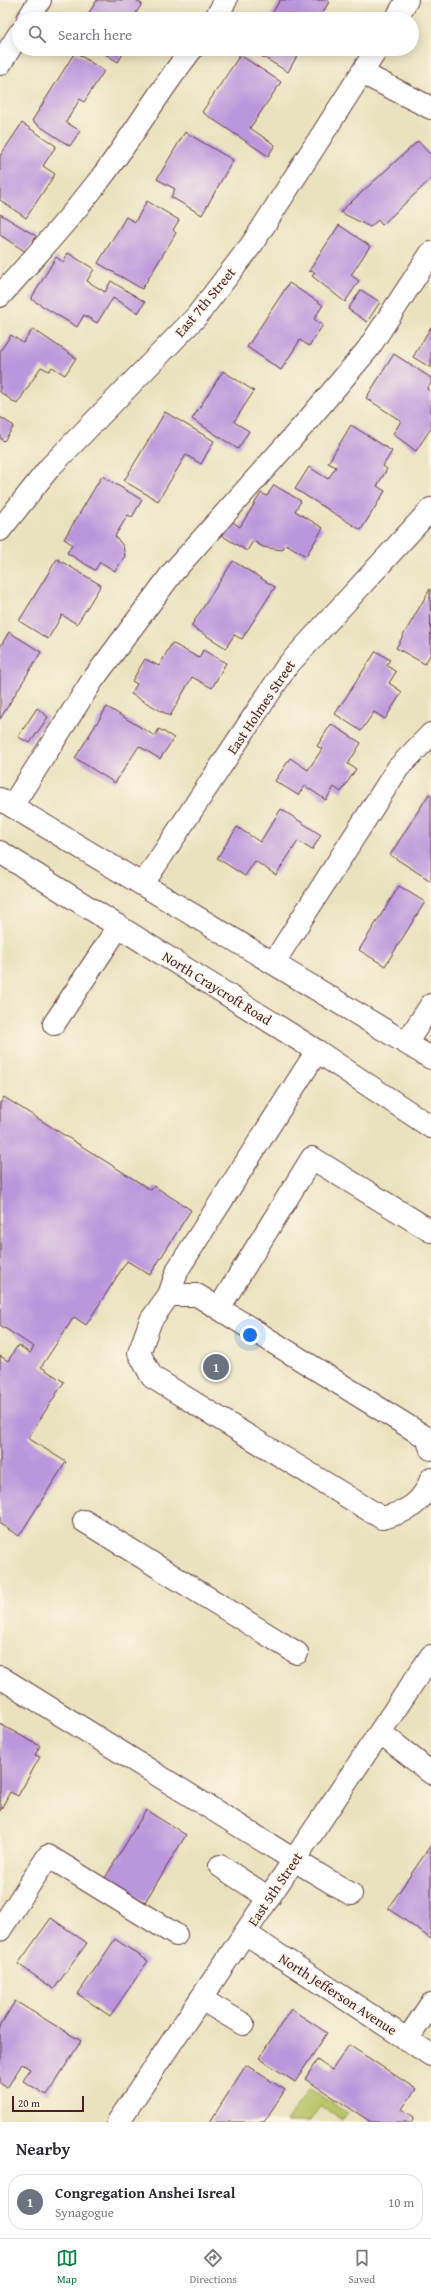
<!DOCTYPE html>
<html lang="en">
<head>
<meta charset="utf-8">
<style>
  :root { --surface:#fff; --page:#f7f7f7; --text:#2b2b33; --muted:#7c7c81; --line:#e1e1e2; --accent:#0b8043 }
  body { margin:0; font-family:"Gentium Book Plus",serif; background:var(--page); color:var(--text) }
  .scale { position:absolute; left:12px; bottom:10px; width:72px; box-sizing:border-box; padding-left:4px; border:2px solid #4a1f2b; border-top:0; font-size:11px; line-height:14px; white-space:nowrap; color:#4a1f2b; -webkit-text-stroke:3px #fcf5e5; paint-order:stroke }
  .you { position:absolute; left:250px; top:1335px; width:14px; height:14px; margin:-10px; border:3px solid #fff; border-radius:50%; background:#1a73e8; box-shadow:0 0 0 6px #1a73e833 }
  .badge { display:grid; place-items:center; width:26px; height:26px; border-radius:50%; background:var(--accent); color:#fff; font-size:13px; font-weight:700 }
  .pin { position:absolute; translate:-50% -50%; border:2px solid #fff; box-shadow:0 1px 4px #0006 }
  .list { margin:0; padding:0; list-style:none }
  h2 { display:flex; justify-content:space-between; align-items:center; height:52px; margin:0; padding:0 16px; font-size:17px }
  h2 small { font-size:13px; font-weight:400; color:var(--muted) }
  .list li { display:grid; grid-template-columns:26px 1fr auto; gap:12px; align-items:center; box-sizing:border-box; height:56px; margin:0 8px 8px; padding:0 8px; border:1px solid var(--line); border-radius:16px }
  .list b { display:block; font-size:15px; white-space:nowrap }
  .list p { margin:0; font-size:13px; white-space:nowrap; color:var(--muted) }
  .list em { font-size:13px; font-style:normal; color:var(--muted) }
  .icon { flex:none; width:22px; height:22px; fill:none; stroke:currentColor; stroke-width:2; stroke-linecap:round; stroke-linejoin:round }
  .map { position:relative; flex:none; width:431px; height:2122px; overflow:hidden }
  .search { position:absolute; background:var(--surface); box-shadow:0 2px 10px #0003; left:12px; right:12px; top:12px; height:44px; display:flex; align-items:center; gap:10px; box-sizing:border-box; padding:0 14px; border-radius:22px; color:var(--muted); font-size:15px }
  .sheet { height:116px; background:var(--surface) }
  nav { display:flex; justify-content:space-around; align-items:center; box-sizing:border-box; height:56px; border-top:1px solid var(--line); background:var(--surface); font-size:11px; color:var(--muted) }
  nav a { display:grid; justify-items:center; gap:2px }
  nav .on { color:var(--accent) }
  .map>svg:first-child { display:block }
  .green { fill:#b8c668; stroke:#81724a }
  .building { fill:#bc96dc }
  .lines { fill:none; stroke-linecap:round; stroke-linejoin:round }
  .minor-casing { stroke:#623c41; stroke-width:24 }
  .major-casing { stroke:#623c41; stroke-width:24 }
  .minor { stroke:#fff; stroke-width:22 }
  .major { stroke:#fff; stroke-width:22 }
  .labels { text-anchor:middle; dominant-baseline:central; stroke-width:3; stroke-linejoin:round; paint-order:stroke }
  .street-label { font-size:14px; fill:#4a1f2b; stroke:#fcf5e5 }
</style>
</head>
<body>
<div class="map">
<svg width="431" height="2122" viewBox="0 0 431 2122">
  <rect width="100%" height="100%" fill="#fcf5e5"/>
  <filter id="ink" filterUnits="userSpaceOnUse"><feTurbulence type="fractalNoise" baseFrequency=".025" numOctaves="2"/><feDisplacementMap in="SourceGraphic" scale="8" xChannelSelector="R" yChannelSelector="G"/><feConvolveMatrix kernelMatrix="1 2 1 2 8 2 1 2 1" color-interpolation-filters="sRGB"/></filter>
  <filter id="wash" filterUnits="userSpaceOnUse"><feTurbulence type="fractalNoise" baseFrequency=".012" numOctaves="4" result="noise"/><feDisplacementMap in="SourceGraphic" scale="16" xChannelSelector="R" yChannelSelector="G"/><feGaussianBlur stdDeviation="0.9" result="paint"/><feColorMatrix in="noise" values="0 0 0 0 0 0 0 0 0 0 0 0 0 0 0 0 0 1.4 0 .05"/><feComposite in="paint" operator="in"/></filter>
  <g filter="url(#wash)">
    <rect width="100%" height="100%" fill="#eae2be"/>
    <path class="green" d="M309 2088 347 2113 342 2120 320 2106 309 2122H286Z"/>
    <g id="blocks">
      <path class="building" d="M97 0H136L142 4 132 19H85Z
        M280 0H326L329 2 319 19H269Z
        M97 49H126L118 62Z
        M261 49H301L288 72 258 54Z
        M75 52 104 71 84 102 80 99 66 122 80 131 70 146 32 121Z
        M240 55 281 82 250 128 275 145 268 156 202 112Z
        M22 123 56 146 43 166 55 174 26 218 0 200V156Z
        M185 132 233 160 202 215 171 197 175 189 157 179Z
        M418 141 431 155V179L382 225 378 220 370 227 340 212Z
        M147 201 179 220 173 230 176 233 142 289 98 263 126 217 135 222Z
        M0 214 36 236 26 252 0 235Z
        M339 225 370 246 351 275 359 281 345 302 312 276 315 272 309 271Z
        M68 253 94 269 87 281 105 292 111 281 145 302 138 313 113 298 97 323 84 315 77 327 31 299 56 257 63 262Z
        M289 283 323 305 314 319 323 325 309 346 300 340 281 370 247 347Z
        M361 290 380 302 367 322 348 309Z
        M431 327V368L413 357Z
        M33 329 76 358 65 375 52 367 49 371 41 367 17 404 0 392V351L11 335 23 343Z
        M394 354 431 378V383L427 389 431 392V428L416 451 393 434 401 421 366 398Z
        M223 371 254 391 234 422 249 431 238 449 192 419Z
        M165 412 214 441 201 464 186 455 158 501 124 481Z
        M0 417 14 426 4 441 0 438Z
        M351 425 392 451 383 466 387 469 377 486 385 491 361 530 295 489 309 467 328 479 336 467 328 463Z
        M102 476 142 500 132 517 128 515 115 536 123 546 125 556 115 571 100 562 95 570 67 553 72 544 64 539Z
        M274 485 301 501 295 511 323 528 306 556 286 544 282 550 263 547 253 541 247 551 221 535 230 520 240 527 261 493 267 496Z
        M57 559 101 585 77 624 62 615 48 639 19 621Z
        M233 561 275 587 242 639 234 635 226 648 191 626Z
        M430 589 431 653 425 664 396 648Z
        M9 632 41 652 0 719V647Z
        M172 643 199 658 203 650 226 663 212 688 192 677 170 716 131 694 137 684 132 681 145 659 159 666Z
        M376 651 390 660 386 665 396 672 389 683 402 692 385 719 374 712 361 731 335 714Z
        M107 707 155 736 159 729 174 738 160 759 139 746 115 783 75 758Z
        M37 708 48 717 30 743 18 737Z
        M331 724 361 743 348 764 356 769 341 792 334 787 326 800 305 786 298 795 275 781 290 758 308 770 322 749 317 746Z
        M429 794 431 795V881L390 855Z
        M281 809 321 835 312 850 298 841 276 875 255 861 245 876 217 858 237 827 260 842Z
        M399 886 425 902 385 966 359 950Z
        M4 1097 151 1190 154 1186 191 1210 150 1275 127 1261 86 1325 74 1317 41 1367 64 1382 28 1438 66 1462 19 1536 0 1524V1356L8 1361 18 1345 30 1353 34 1347 0 1325V1104Z
        M0 1724 40 1746 35 1755 40 1757 18 1796 10 1792 0 1811Z
        M146 1810 186 1835 145 1902 105 1878Z
        M431 1845V1939L388 1908Z
        M51 1918 87 1943 54 1989 18 1964Z
        M115 1939 148 1961 110 2016 78 1994Z
        M15 2001 81 2041 47 2095 23 2081 30 2069 22 2064 7 2088 0 2083V2026Z
        M291 2009 327 2033 295 2082 259 2058Z
        M349 2045 416 2089 402 2109 414 2117 411 2122H371L305 2079 317 2060 332 2070Z
        M246 2065 285 2090 264 2122H210Z"/>
    </g>
  </g>
  <g filter="url(#ink)">
    <use href="#blocks" fill-opacity="0" stroke="#623c41" stroke-width="1"/>
    <g class="lines">
      <g class="minor-casing">
        <path id="minor" d="M28 19 40 0
          M215 19 226 0
          M396 19 407 0
          M0 64 19 34
          M362 73 431 108
          M0 296C33 259 67 222 97 183 131 140 158 92 192 49
          M0 530 50 467 196 317 252 244 377 49
          M12 806 92 681 173 572 309 419 368 349 431 253
          M143 884 287 666 431 509
          M274 962 398 768 431 734
          M54 1024 119 926
          M407 1042 431 1005
          M169 1295 178 1269 317 1051
          M219 1308 312 1158 431 1231
          M431 1449 427 1438 197 1295H169L151 1320 139 1353 152 1377 382 1518C407 1512 422 1504 431 1479
          M84 1521 297 1653
          M0 1677 294 1860 351 1894
          M380 1732 431 1773
          M220 1866 269 1898
          M0 1930 48 1856 176 1935
          M245 1933 431 2055
          M201 1999 243 2024
          M407 2040 431 2004
          M118 2122 431 1656"/>
      </g>
      <g class="major-casing">
        <path id="major" d="M0 799 431 1058
          M0 852 317 1051 431 1127"/>
      </g>
      <use href="#minor" class="minor"/>
      <use href="#major" class="major"/>
    </g>
  </g>
  <g class="labels">
    <g class="street-label">
      <text transform="translate(205 302) rotate(-50)">East 7th Street</text>
      <text transform="translate(261 707) rotate(-56)">East Holmes Street</text>
      <text transform="translate(217 988) rotate(32)">North Craycroft Road</text>
      <text transform="translate(275 1889) rotate(-56)">East 5th Street</text>
      <text transform="translate(338 1994) rotate(33)">North Jefferson Avenue</text>
    </g>
  </g>
</svg>
<div class="scale">20 m</div>
<div class="you"></div>
<div class="pin badge" style="left:216px;top:1367px;background:#6b7280">1</div>
<div class="search"><svg class="icon" aria-label="search" viewBox="0 0 24 24"><circle cx="10" cy="10" r="6"/><path d="M15 15l6 6"/></svg>Search here</div>
</div>
<section class="sheet">
<h2>Nearby<small></small></h2>
<ul class="list">
<li><span class="badge" style="background:#6b7280">1</span><div><b>Congregation Anshei Isreal</b><p>Synagogue</p></div><em>10 m</em></li>
</ul>
</section>
<nav>
<a class="on"><svg class="icon" aria-label="map" viewBox="0 0 24 24"><path d="M3 6l6-2 6 2 6-2v14l-6 2-6-2-6 2zM9 4v14M15 6v14"/></svg>Map</a>
<a><svg class="icon" aria-label="directions" viewBox="0 0 24 24"><path d="M12 3l9 9-9 9-9-9zM9 14v-3h6M13 9l2 2-2 2"/></svg>Directions</a>
<a><svg class="icon" aria-label="saved" viewBox="0 0 24 24"><path d="M7 4h10v16l-5-4-5 4z"/></svg>Saved</a>
</nav>
</body>
</html>
